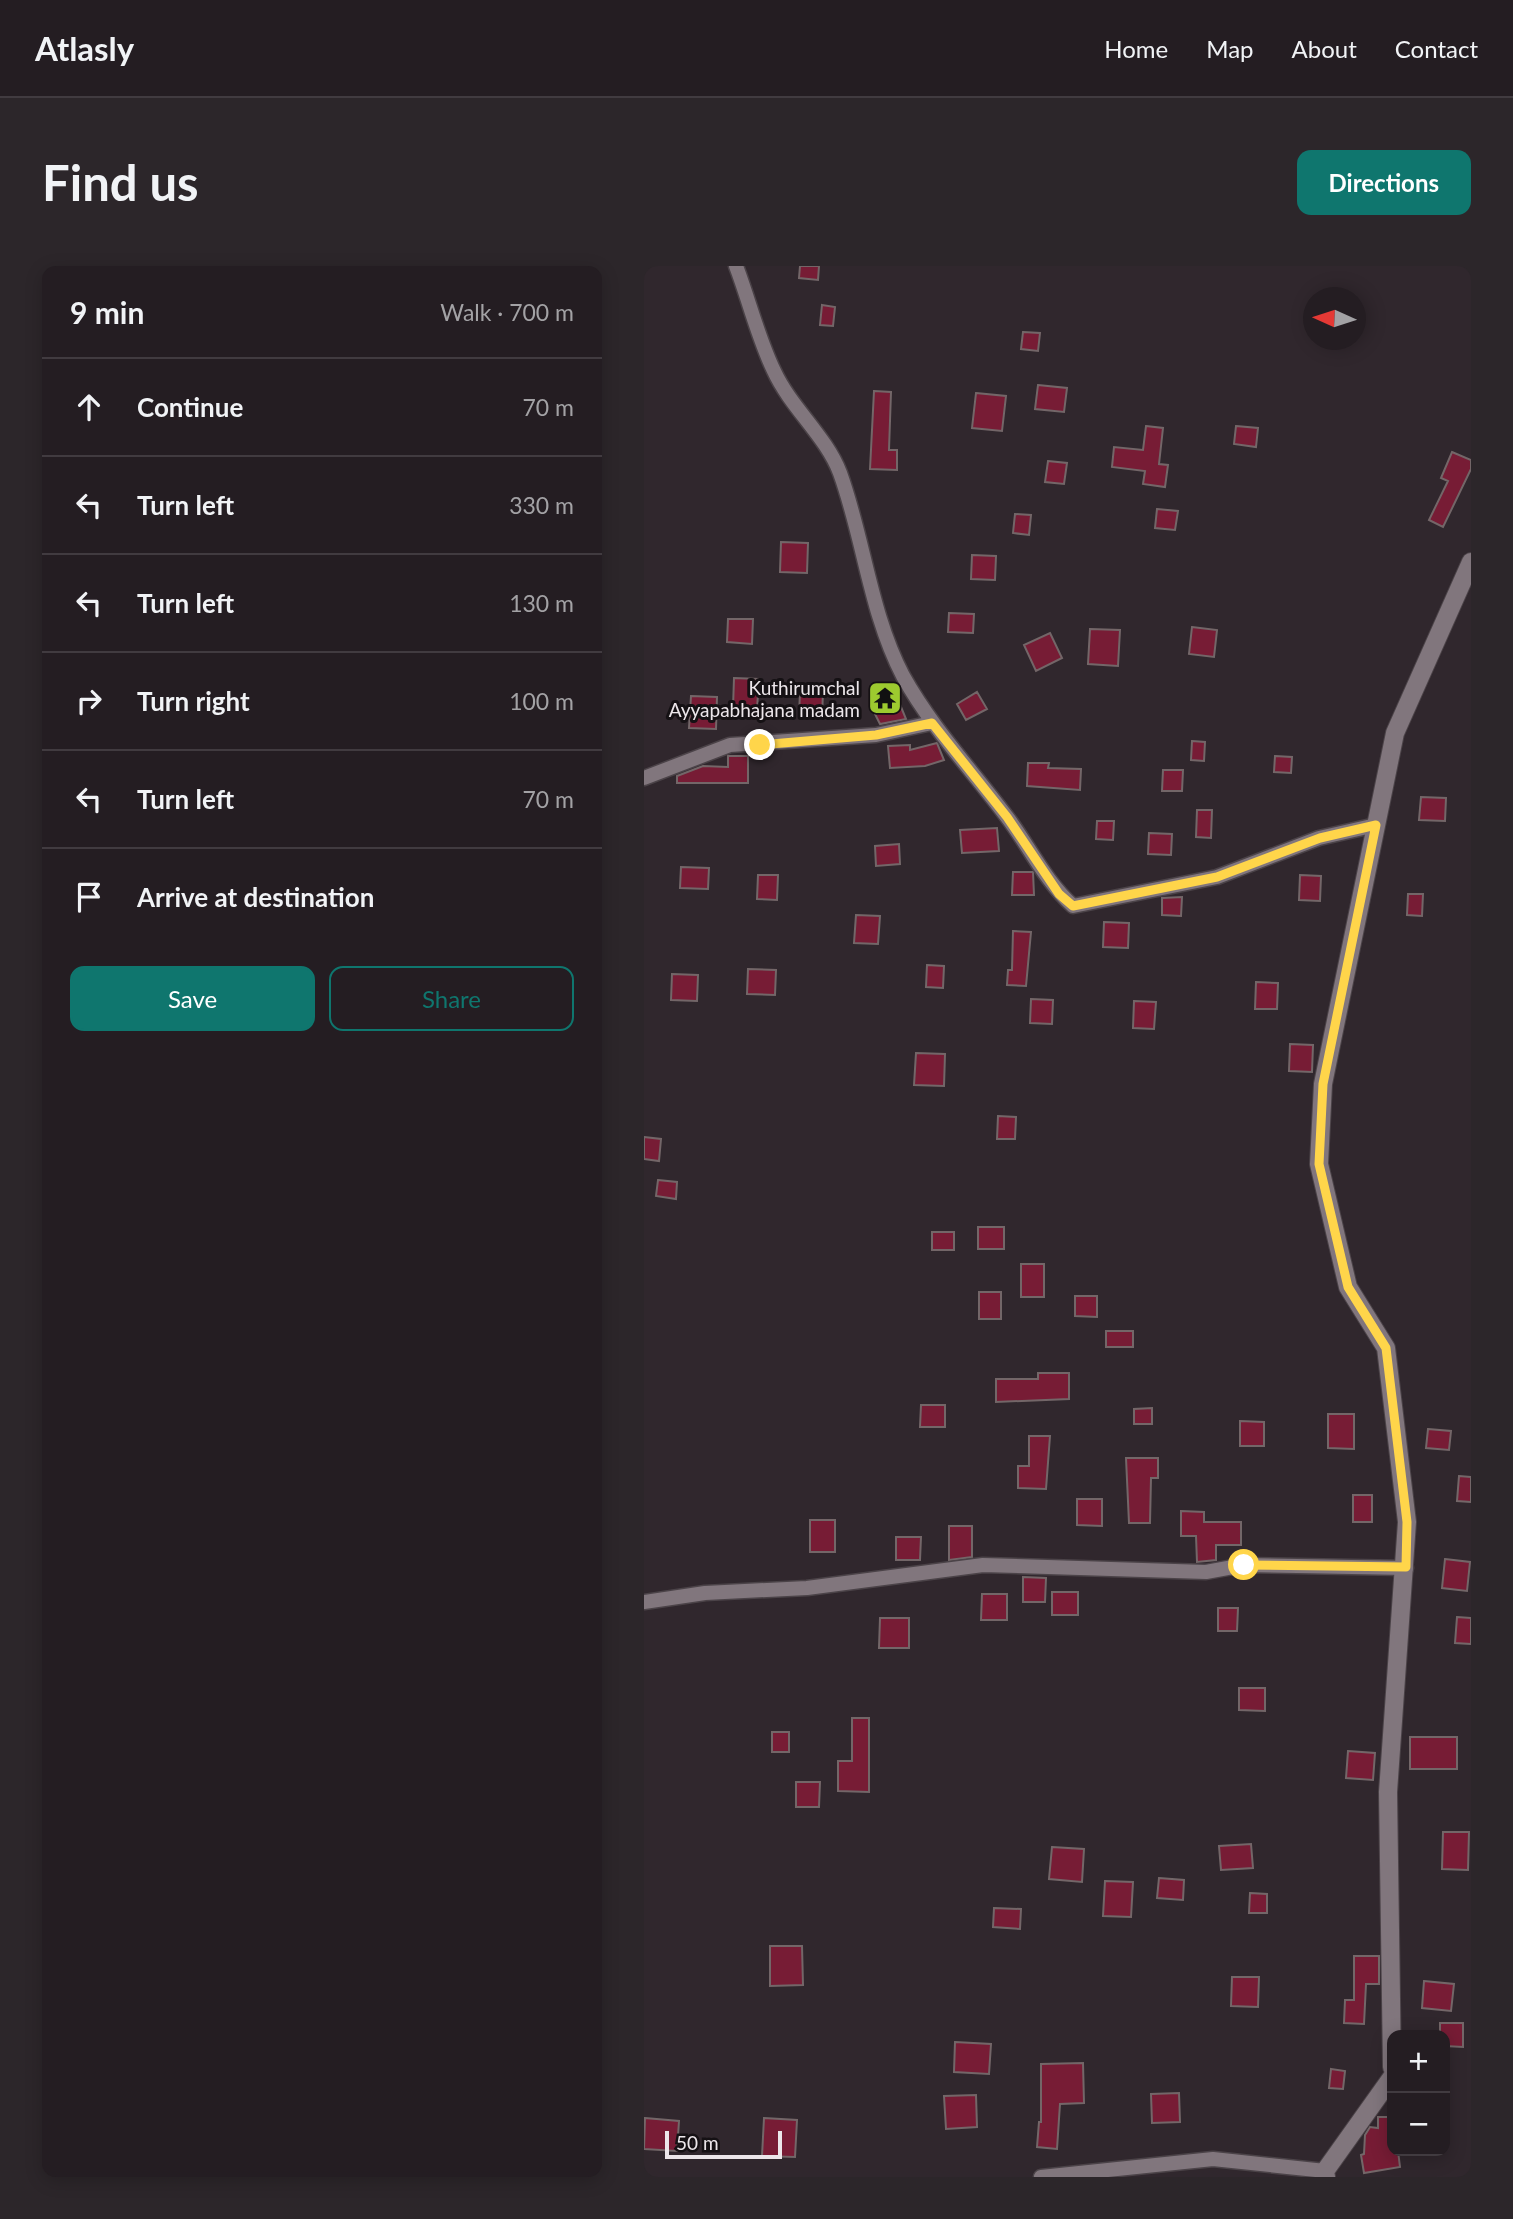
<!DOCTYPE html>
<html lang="en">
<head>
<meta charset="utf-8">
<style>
  :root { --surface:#241d22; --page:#2c262a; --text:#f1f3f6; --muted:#a3a2a5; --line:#413b40; --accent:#0f766e }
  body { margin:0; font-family:Lato,sans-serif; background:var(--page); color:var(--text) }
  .controls { position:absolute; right:21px; bottom:21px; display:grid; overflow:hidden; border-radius:14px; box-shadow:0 4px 18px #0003 }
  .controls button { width:63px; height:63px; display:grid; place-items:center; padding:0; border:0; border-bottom:2px solid var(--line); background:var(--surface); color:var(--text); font:35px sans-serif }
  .compass { position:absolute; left:659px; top:21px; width:63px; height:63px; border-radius:50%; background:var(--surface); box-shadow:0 4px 18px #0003; rotate:273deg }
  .scale { position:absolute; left:21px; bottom:18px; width:117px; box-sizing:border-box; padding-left:7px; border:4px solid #ece6ea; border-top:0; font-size:19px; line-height:24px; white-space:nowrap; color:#ece6ea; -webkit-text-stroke:5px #151114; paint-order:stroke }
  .stop { position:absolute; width:21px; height:21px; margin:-16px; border:5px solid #ffd54a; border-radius:50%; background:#fff }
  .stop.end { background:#ffd54a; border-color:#fff; box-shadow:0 2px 7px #0008 }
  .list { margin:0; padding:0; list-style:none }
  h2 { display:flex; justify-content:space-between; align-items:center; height:91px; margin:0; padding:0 28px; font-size:30px }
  h2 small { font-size:23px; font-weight:400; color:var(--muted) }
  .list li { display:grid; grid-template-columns:46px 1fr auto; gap:21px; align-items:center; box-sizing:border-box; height:98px; padding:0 28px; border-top:2px solid var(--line) }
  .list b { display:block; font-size:26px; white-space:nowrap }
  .list em { font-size:23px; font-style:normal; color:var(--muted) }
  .actions { display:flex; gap:14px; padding:21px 28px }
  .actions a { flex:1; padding:16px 0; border:2px solid var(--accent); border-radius:14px; text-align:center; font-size:24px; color:var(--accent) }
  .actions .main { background:var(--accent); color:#fff }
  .icon { flex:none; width:38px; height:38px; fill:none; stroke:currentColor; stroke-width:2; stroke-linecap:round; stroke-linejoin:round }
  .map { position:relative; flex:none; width:827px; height:1911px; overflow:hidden; border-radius:14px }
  header { display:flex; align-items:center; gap:42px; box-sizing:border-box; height:98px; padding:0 35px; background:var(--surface); border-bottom:2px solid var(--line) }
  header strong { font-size:33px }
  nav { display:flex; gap:38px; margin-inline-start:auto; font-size:24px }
  .intro { display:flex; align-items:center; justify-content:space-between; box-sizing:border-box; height:168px; padding:0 42px }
  h1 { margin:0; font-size:49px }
  .button { padding:18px 32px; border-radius:14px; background:var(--accent); color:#fff; font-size:24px; font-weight:700 }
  main { display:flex; gap:42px; padding:0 42px }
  aside { flex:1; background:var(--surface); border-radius:14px; box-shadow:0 4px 18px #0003 }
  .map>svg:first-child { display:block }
  .building { fill:#771c35; stroke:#736668; stroke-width:2 }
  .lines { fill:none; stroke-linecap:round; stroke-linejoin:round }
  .minor-casing { stroke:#4b4348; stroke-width:17 }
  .tertiary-casing { stroke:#4b4348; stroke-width:20 }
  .minor { stroke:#81767d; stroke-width:14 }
  .tertiary { stroke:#81767d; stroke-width:18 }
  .route { stroke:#ffd54a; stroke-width:9 }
  .labels { text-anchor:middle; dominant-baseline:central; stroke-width:6; stroke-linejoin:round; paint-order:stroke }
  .poi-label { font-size:19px; fill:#ece6ea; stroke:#151114; text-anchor:end }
</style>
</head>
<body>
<header>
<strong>Atlasly</strong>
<nav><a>Home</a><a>Map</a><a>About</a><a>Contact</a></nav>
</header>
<div class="intro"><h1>Find us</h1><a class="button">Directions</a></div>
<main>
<aside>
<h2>9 min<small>Walk · 700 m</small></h2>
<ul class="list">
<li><svg class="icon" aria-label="ahead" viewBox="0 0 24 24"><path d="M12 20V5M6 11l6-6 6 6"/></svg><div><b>Continue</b></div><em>70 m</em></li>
<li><svg class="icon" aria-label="left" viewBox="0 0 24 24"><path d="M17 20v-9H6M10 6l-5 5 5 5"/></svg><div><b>Turn left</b></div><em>330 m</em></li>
<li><svg class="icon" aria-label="left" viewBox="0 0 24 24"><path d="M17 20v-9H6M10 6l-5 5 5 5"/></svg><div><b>Turn left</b></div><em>130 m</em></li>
<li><svg class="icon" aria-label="right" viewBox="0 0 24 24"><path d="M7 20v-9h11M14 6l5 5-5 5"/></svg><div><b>Turn right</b></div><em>100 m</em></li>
<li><svg class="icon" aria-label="left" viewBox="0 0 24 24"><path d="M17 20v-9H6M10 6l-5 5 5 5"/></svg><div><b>Turn left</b></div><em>70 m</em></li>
<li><svg class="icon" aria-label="arrive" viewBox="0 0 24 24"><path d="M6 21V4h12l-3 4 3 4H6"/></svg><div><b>Arrive at destination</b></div></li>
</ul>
<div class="actions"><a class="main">Save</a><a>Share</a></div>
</aside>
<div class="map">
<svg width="827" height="1911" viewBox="0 0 827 1911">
  <rect width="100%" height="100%" fill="#30272d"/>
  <path class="building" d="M156 0H175L174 14 155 12Z
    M178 39 191 41 189 60 176 59Z
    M379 66 396 67 394 85 377 83Z
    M394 119 423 122 420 146 391 143Z
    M230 125 247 126 245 184H253V204L226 203Z
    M332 127 362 130 358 165 328 162Z
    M502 160 519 162 515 198 524 199 521 221 499 218 501 205 468 201 470 181 499 184Z
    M592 160 614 162 612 181 590 178Z
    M808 186 827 194V203L799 261 785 254 804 215 797 212Z
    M404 195 423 197 420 218 401 216Z
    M513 243 534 245 531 264 511 262Z
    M371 248 387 249 385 269 369 267Z
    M137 276 164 277 163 307 136 306Z
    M328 289 352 290 351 314 327 313Z
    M305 347 330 348 329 367 304 366Z
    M84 353H109L108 378 83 376Z
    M548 361 573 364 570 391 545 388Z
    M446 363 476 364 474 400 444 398Z
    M406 367 418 392 392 405 380 379Z
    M90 412 115 413 113 443 89 442Z
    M248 419 262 453 236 458 228 442V422Z
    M156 425 179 426 178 451 155 450Z
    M333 426 343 443 322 454 313 438Z
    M47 430 73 431 72 463 45 462Z
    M548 475 561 476 560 495 547 494Z
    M293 477 300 494 281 500 246 502 244 480 266 479V484Z
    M84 490H104V517H33V510L59 500 84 501Z
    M631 490 648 491 647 507 630 506Z
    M384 497H405L404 502 437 503 436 524 383 520Z
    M519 504H539L538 525H518Z
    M777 531 802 532 801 555 775 554Z
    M553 544H568L567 572 552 571Z
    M453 555H470L469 574 452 573Z
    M353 562 355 585 318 587 316 564Z
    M505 567 528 568 527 589 504 588Z
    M255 578 256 598 232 600 231 580Z
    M37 601 65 602 64 623 36 622Z
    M369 606H389L390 629H368Z
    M114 609H134L133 634 113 633Z
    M656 609 677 610 676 635 655 634Z
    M764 628H779L778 650 763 649Z
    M538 631 537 650 518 649V632Z
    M212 649 236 650 234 678 210 677Z
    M460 656 485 657 484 682 459 681Z
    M369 665 387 666 382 720 363 719 364 704H368Z
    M283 699 300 700 299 722 282 721Z
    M104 703 132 704 131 729 103 728Z
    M28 708 54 709 53 735 27 734Z
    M612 716 634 717 633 743H611Z
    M387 733 409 734 408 758 386 757Z
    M490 735 512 736 510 763 489 762Z
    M646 778 669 779 668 806 645 805Z
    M272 787 301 788 300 820 270 819Z
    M354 850 372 851 371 873H353Z
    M0 871 17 873 15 895 0 893Z
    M14 914 33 916 32 933 12 930Z
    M334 961H360V983H334Z
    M288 966H310V984H288Z
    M377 998H400V1031H377Z
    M335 1026H357V1053H335Z
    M431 1030H453V1051L431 1050Z
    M462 1065H489V1081H462Z
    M394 1107H425V1133L352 1136V1113H394Z
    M277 1139H301V1161H276Z
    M508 1142V1158H490V1143Z
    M684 1148H710V1183L684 1182Z
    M596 1155 620 1156V1180H596Z
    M784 1163 807 1165 805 1184 782 1182Z
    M385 1170H406L402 1223 374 1222V1200H385Z
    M482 1192H514V1212H507L506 1257H485Z
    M815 1210 827 1211V1236L813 1235Z
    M709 1229H728V1256H709Z
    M433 1233H458V1260L433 1259Z
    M537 1245 560 1246V1256H597V1279H572V1294L553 1296 552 1270H537Z
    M166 1254H191V1286H166Z
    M305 1260H328V1291L305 1294Z
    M252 1271H277L276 1294H252Z
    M801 1293 826 1296 823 1325 798 1322Z
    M379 1311 402 1312 401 1336H379Z
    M408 1326H434V1349H408Z
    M338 1328H363V1354H337Z
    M574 1342H594L593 1365H574Z
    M813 1351 827 1352V1378L811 1377Z
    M236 1352H265V1382H235Z
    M595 1422H621V1445L595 1444Z
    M208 1452H225V1526L194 1525V1495H208Z
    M128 1466H145V1486H128Z
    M766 1471H813V1503H766Z
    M704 1485 731 1487 729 1514 702 1512Z
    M152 1516H176L175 1541H152Z
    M799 1566H825L824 1604 798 1603Z
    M607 1578 609 1602 577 1604 575 1580Z
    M408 1581 440 1583 438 1616 405 1613Z
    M515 1612 540 1614 539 1634 513 1632Z
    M461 1615 489 1616 487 1651 459 1650Z
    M606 1627 623 1628V1647H605Z
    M350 1642 377 1643 376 1663 349 1661Z
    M126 1680H158L159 1719 126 1720Z
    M710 1690H735V1718H722L720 1758 700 1757 701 1734H710Z
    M588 1711H615L614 1741 587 1740Z
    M780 1715 810 1718 807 1745 778 1742Z
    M796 1757H819V1781L801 1780V1769H796Z
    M311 1776 347 1778 345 1808 310 1806Z
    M439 1797 440 1837 416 1838 413 1883 393 1881 395 1856H397V1798Z
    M687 1803 701 1805 699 1823 685 1822Z
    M535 1827 536 1856 508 1857 507 1828Z
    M332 1829 333 1861 302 1863 300 1830Z
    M734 1851H748V1885H754L756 1901 720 1907 717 1889 720 1888 721 1869 726 1861 734 1862Z
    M1 1852 35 1855 33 1885 0 1883Z
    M120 1852 153 1854 151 1891 118 1890Z"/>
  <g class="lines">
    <g class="minor-casing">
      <path id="minor" d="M92 0C105 34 114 72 130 105 147 142 182 170 196 207 220 273 226 347 259 410 288 462 327 503 363 551 385 580 401 615 429 640L573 611 675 572 732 559
        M0 512 86 479 232 469 288 457
        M0 1336 61 1327 163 1322 339 1299 562 1306 600 1299 762 1302
        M397 1911 569 1893 681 1905"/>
    </g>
    <g class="tertiary-casing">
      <path id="tertiary" d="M748 1801 744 1526 763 1256 742 1082 704 1021 675 898 679 818 751 467 827 296
        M682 1911 681 1905 748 1811"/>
    </g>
    <use href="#minor" class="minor"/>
    <use href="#tertiary" class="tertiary"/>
  </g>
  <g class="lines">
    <path class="route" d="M116 479 232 469 288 457 363 551 415 628 429 640 573 611 676 572 732 559 679 818 675 898 704 1021 742 1082 763 1256 762 1301 600 1299"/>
  </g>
  <defs>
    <g id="temple-square" transform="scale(1.75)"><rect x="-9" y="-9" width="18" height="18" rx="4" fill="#9dca2f" stroke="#151114"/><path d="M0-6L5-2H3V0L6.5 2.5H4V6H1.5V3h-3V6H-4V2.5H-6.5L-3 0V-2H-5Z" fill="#111"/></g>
  </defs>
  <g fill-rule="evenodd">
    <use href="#temple-square" x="241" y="432"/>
  </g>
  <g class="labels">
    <g class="poi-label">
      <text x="216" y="421">Kuthirumchal<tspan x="216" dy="22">Ayyapabhajana madam</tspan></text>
    </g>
  </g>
</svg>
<div class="controls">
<button>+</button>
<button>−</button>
</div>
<svg class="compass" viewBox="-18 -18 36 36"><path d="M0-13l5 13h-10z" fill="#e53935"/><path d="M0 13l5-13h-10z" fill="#a3a2a5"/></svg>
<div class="scale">50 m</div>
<div class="stop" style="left:600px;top:1299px"></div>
<div class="stop end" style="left:116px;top:479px"></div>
</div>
</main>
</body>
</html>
